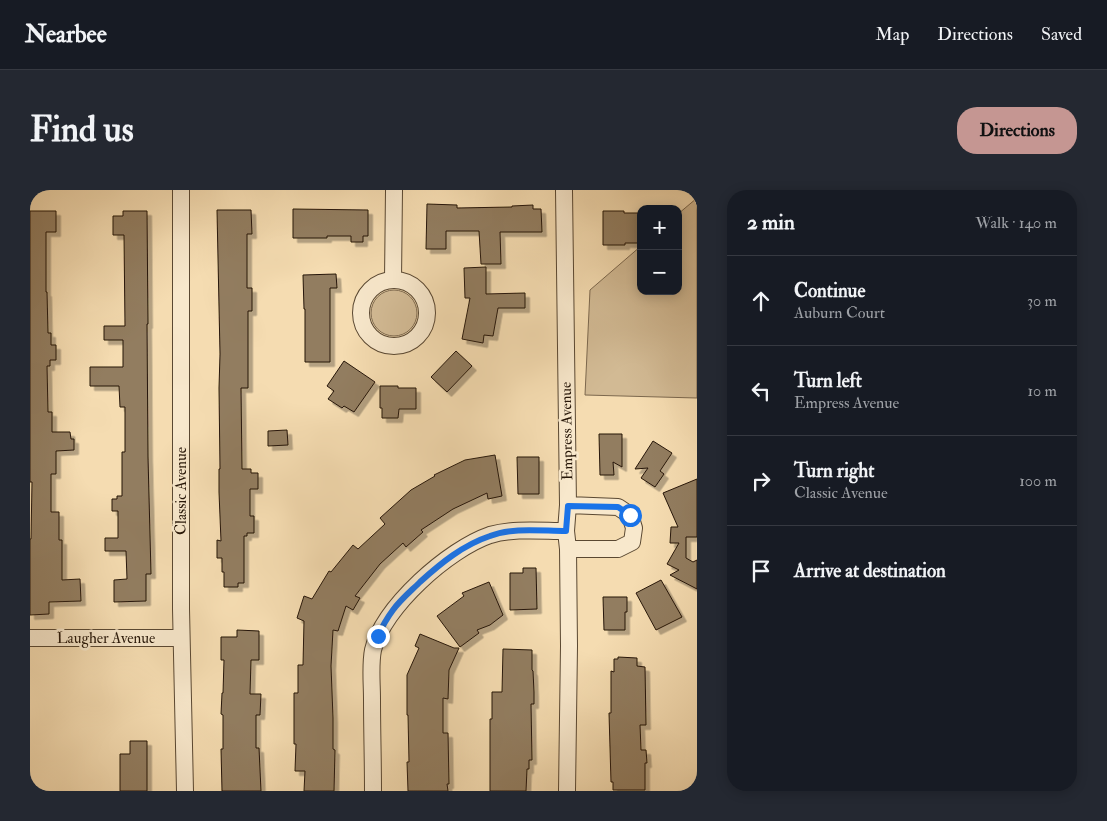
<!DOCTYPE html>
<html lang="en">
<head>
<meta charset="utf-8">
<style>
  :root { --surface:#171b24; --page:#242831; --text:#f1f3f6; --muted:#9ea1a6; --line:#363941; --accent:#c59692 }
  body { margin:0; font-family:"IM FELL Double Pica",serif; background:var(--page); color:var(--text) }
  .controls { position:absolute; right:15px; top:15px; display:grid; overflow:hidden; border-radius:10px; box-shadow:0 2px 12px #0003 }
  .controls button { width:45px; height:45px; display:grid; place-items:center; padding:0; border:0; border-bottom:1px solid var(--line); background:var(--surface); color:var(--text); font:25px sans-serif }
  .stop { position:absolute; width:15px; height:15px; margin:-11px; border:4px solid #1a73e8; border-radius:50%; background:#fff }
  .stop.end { background:#1a73e8; border-color:#fff; box-shadow:0 1px 5px #0008 }
  .list { margin:0; padding:0; list-style:none }
  h2 { display:flex; justify-content:space-between; align-items:center; height:65px; margin:0; padding:0 20px; font-size:21px }
  h2 small { font-size:16px; font-weight:400; color:var(--muted) }
  .list li { display:grid; grid-template-columns:32px 1fr auto; gap:15px; align-items:center; box-sizing:border-box; height:90px; padding:0 20px; border-top:1px solid var(--line) }
  .list b { display:block; font-size:19px; white-space:nowrap }
  .list p { margin:0; font-size:16px; white-space:nowrap; color:var(--muted) }
  .list em { font-size:16px; font-style:normal; color:var(--muted) }
  .icon { flex:none; width:28px; height:28px; fill:none; stroke:currentColor; stroke-width:2; stroke-linecap:round; stroke-linejoin:round }
  .map { position:relative; flex:none; width:667px; height:601px; overflow:hidden; border-radius:20px }
  header { display:flex; align-items:center; gap:30px; box-sizing:border-box; height:70px; padding:0 25px; background:var(--surface); border-bottom:1px solid var(--line) }
  header strong { font-size:24px }
  nav { display:flex; gap:28px; margin-inline-start:auto; font-size:18px }
  .intro { display:flex; align-items:center; justify-content:space-between; box-sizing:border-box; height:120px; padding:0 30px }
  h1 { margin:0; font-size:35px }
  .button { padding:12px 22px; border-radius:20px; background:var(--accent); color:#111; font-size:18px; font-weight:700 }
  main { display:flex; gap:30px; padding:0 30px }
  aside { flex:1; background:var(--surface); border-radius:20px; box-shadow:0 2px 12px #0003 }
  .map>svg:first-child { display:block }
  .grass { fill:#d2ba94; stroke:#7c684e }
  .building { fill:#927d60; stroke:#261608; filter:url(#shadow) }
  .lines { fill:none; stroke-linecap:round; stroke-linejoin:round }
  .minor-casing { stroke:#5a4832; stroke-width:18 }
  .minor { stroke:#f8e8cc; stroke-width:16 }
  .route { stroke:#1a73e8; stroke-width:6 }
  .labels { text-anchor:middle; dominant-baseline:central; stroke-width:5; stroke-linejoin:round; paint-order:stroke }
  .street-label { font-size:15px; fill:#261608; stroke:#f8e8cc }
</style>
</head>
<body>
<header>
<strong>Nearbee</strong>
<nav><a>Map</a><a>Directions</a><a>Saved</a></nav>
</header>
<div class="intro"><h1>Find us</h1><a class="button">Directions</a></div>
<main>
<div class="map">
<svg width="667" height="601" viewBox="0 0 667 601">
  <defs>
    <filter id="shadow"><feDropShadow dx="4.5" dy="4.5" stdDeviation="0" flood-color="#0004"/></filter>
  </defs>
  <rect width="100%" height="100%" fill="#f5dcb1"/>
  <filter id="stains"><feTurbulence type="fractalNoise" baseFrequency=".004" numOctaves="4"/><feColorMatrix values="0 0 0 0 .2 0 0 0 0 .09 0 0 0 0 .02 0 0 0 .5 -.17"/></filter>
  <radialGradient id="worn" r=".72"><stop offset=".6" stop-color="#630" stop-opacity="0"/><stop offset="1" stop-color="#630" stop-opacity=".3"/></radialGradient>
  <path class="grass" d="M667 8V208L555 205 560 100 611 56V101H648V24Z
    M341 123a23 23 0 1 1 46 0a23 23 0 1 1-46 0Z"/>
  <path class="building" d="M397 14 427 15V18L482 17V16L503 15V19H511L512 42H470L471 74H451L449 41H416V59H396Z
    M263 19 338 20V46H333V52H321V46H297V48H263Z
    M187 20H221L222 44H217V98H222V121H218V198H211L212 279H221V283H228V299H220V326H224V343H217V346H214V393H208V397H194V382H192V368H187V350L191 351 189 302V279H190L189 198 190 164Z
    M0 21H26V42H16V102H17L18 143H21V155H26V170H20V176H17L18 222H22V242H40L41 249H44V260L26 261V284H21V322H29V350H32V390L50 389 51 411 19 412V424L0 425V349H1L2 292H0Z
    M93 21H117L118 134H117L118 267 121 384H116V411L84 412V390L97 389 96 361H75V348H88V321H82V309H87V306H92V262H95V217H90L89 196H60V177H93V150H74V136H95L94 45H83V26H93Z
    M573 21H594V23H608V53H595V55H573Z
    M456 77V104L495 103V118H468L463 146 454 145 453 153 432 149 440 108H435L434 78Z
    M306 84 307 98H300V172H275V119H274L273 85Z
    M426 161 442 176 417 202 401 187Z
    M314 171 345 192 324 222 314 216 312 218 298 209 304 201 297 196Z
    M350 196H368V198H386V219H369L368 228H352V218H350Z
    M257 240 258 255 238 256V241Z
    M569 244H592V277L583 272 584 285H570Z
    M623 251 642 263 630 281 634 284 625 297 611 288 618 278 605 279Z
    M465 265 472 306 458 309 457 303 423 319 391 340 393 342 376 357 373 353 350 374 325 406 330 408 323 420 316 416 308 441 303 440 301 476 303 528V559L305 560 304 601H274L275 581H265L266 554H264V503H268V475H273L274 431 267 428 274 406 282 409 299 381 301 382 323 355 328 359 355 334 350 328 381 300 405 286 404 285 435 270Z
    M487 267H509V304H488Z
    M667 289V347H656V368L663 372 667 370V399L640 385 649 380 637 374 649 353H640L641 337H648L633 303Z
    M493 378H506L507 419 480 420V383H493Z
    M631 390 652 427 626 440 606 403Z
    M459 392 473 425 460 435 447 440 449 443 430 457 407 426 434 406 432 403Z
    M573 407H597V422H595V440H574Z
    M207 440 229 441V470H221L220 504H231L230 525H226V558H229L231 601H192L191 559H193V525L191 524 192 503H193L194 470H191V447H207Z
    M390 444 424 458H429L419 480 418 509 413 508V543H418L419 594H417L418 601H378L377 572H379L378 525H377V485L389 458 385 456Z
    M473 459 502 460V480L503 481 504 502V514H501L502 570H499V579H497L496 601H460V529H462V502H472Z
    M588 467 607 468V476L615 477 616 535H610L611 560H616L617 573H615V600H583V592H581L579 523H581V481L584 482V469H588Z
    M100 551H117V601H90V564H100Z"/>
  <g class="lines">
    <g class="minor-casing">
      <path id="minor" d="M151 0V419L155 601
        M534 0 538 315 536 341 538 359 539 456 537 601
        M363 90 364 0
        M331 123a33 33 0 1 1 66 0a33 33 0 1 1-66 0Z
        M538 315 588 317 600 325 604 338 602 352 588 359H538
        M0 448H151
        M343 601C343 570 342 540 342 509 342 493 340 475 343 460 353 417 419 359 460 345 484 338 511 341 536 341"/>
    </g>
    <use href="#minor" class="minor"/>
  </g>
  <g class="lines">
    <path class="route" d="M348 446C352 437 357 428 363 420 371 409 381 401 390 392 411 373 433 355 460 346 483 337 511 341 536 341L538 316 588 317 600 325"/>
  </g>
  <g class="labels">
    <g class="street-label">
      <text transform="translate(537 241) rotate(-91)">Empress Avenue</text>
      <text transform="translate(151 301) rotate(-90)">Classic Avenue</text>
      <text x="76" y="448">Laugher Avenue</text>
    </g>
  </g>
  <rect width="100%" height="100%" filter="url(#stains)"/>
  <rect width="100%" height="100%" fill="url(#worn)"/>
</svg>
<div class="controls">
<button>+</button>
<button>−</button>
</div>
<div class="stop" style="left:600px;top:325px"></div>
<div class="stop end" style="left:348px;top:446px"></div>
</div>
<aside>
<h2>2 min<small>Walk · 140 m</small></h2>
<ul class="list">
<li><svg class="icon" aria-label="ahead" viewBox="0 0 24 24"><path d="M12 20V5M6 11l6-6 6 6"/></svg><div><b>Continue</b><p>Auburn Court</p></div><em>30 m</em></li>
<li><svg class="icon" aria-label="left" viewBox="0 0 24 24"><path d="M17 20v-9H6M10 6l-5 5 5 5"/></svg><div><b>Turn left</b><p>Empress Avenue</p></div><em>10 m</em></li>
<li><svg class="icon" aria-label="right" viewBox="0 0 24 24"><path d="M7 20v-9h11M14 6l5 5-5 5"/></svg><div><b>Turn right</b><p>Classic Avenue</p></div><em>100 m</em></li>
<li><svg class="icon" aria-label="arrive" viewBox="0 0 24 24"><path d="M6 21V4h12l-3 4 3 4H6"/></svg><div><b>Arrive at destination</b></div></li>
</ul>
</aside>
</main>
</body>
</html>
